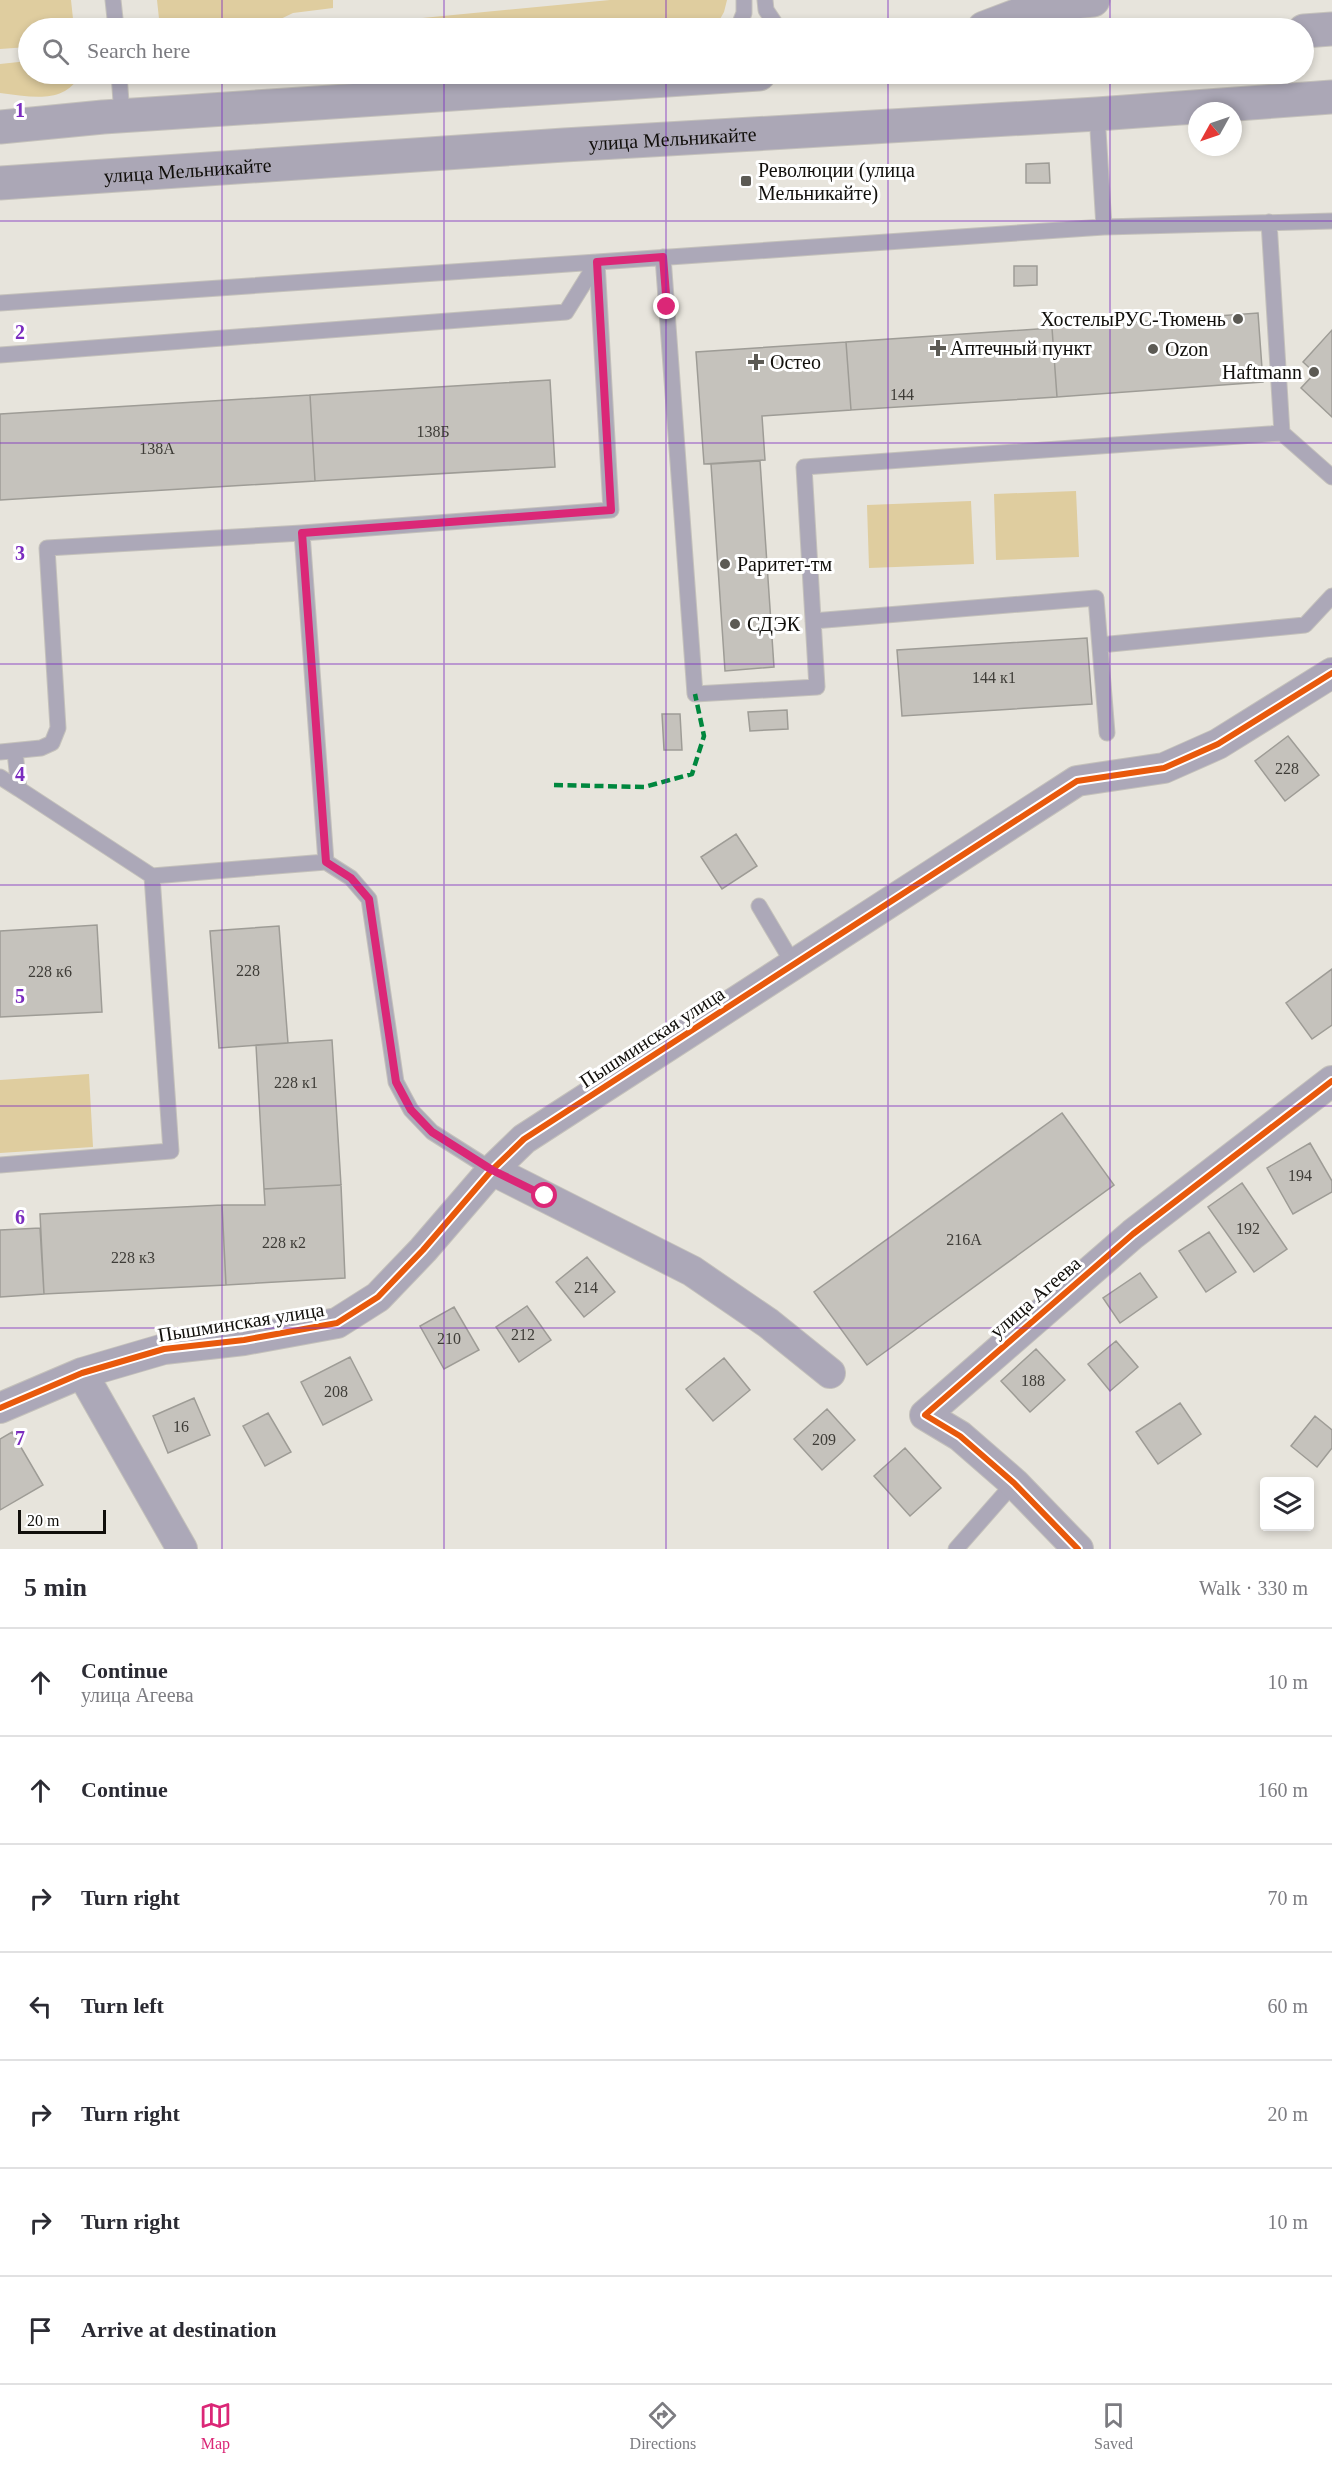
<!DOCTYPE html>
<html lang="en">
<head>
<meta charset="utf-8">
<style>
  :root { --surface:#fff; --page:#f7f7f7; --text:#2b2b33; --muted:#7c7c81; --line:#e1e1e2; --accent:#db2777 }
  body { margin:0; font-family:"Times New Roman",serif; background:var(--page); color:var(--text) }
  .controls { position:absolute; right:18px; bottom:18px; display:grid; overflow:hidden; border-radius:6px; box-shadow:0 3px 9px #0003 }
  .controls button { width:54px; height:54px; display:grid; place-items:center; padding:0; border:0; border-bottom:2px solid var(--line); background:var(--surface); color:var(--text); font:30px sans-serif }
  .compass { position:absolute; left:1188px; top:102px; width:54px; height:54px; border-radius:50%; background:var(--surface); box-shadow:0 3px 9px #0003; rotate:230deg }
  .scale { position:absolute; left:18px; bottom:15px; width:88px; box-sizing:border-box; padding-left:6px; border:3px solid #110f0b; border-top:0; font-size:16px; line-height:21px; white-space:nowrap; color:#110f0b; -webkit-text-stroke:4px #fff; paint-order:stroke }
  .stop { position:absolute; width:18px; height:18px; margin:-14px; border:4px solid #db2777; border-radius:50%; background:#fff }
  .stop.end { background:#db2777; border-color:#fff; box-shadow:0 2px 6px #0008 }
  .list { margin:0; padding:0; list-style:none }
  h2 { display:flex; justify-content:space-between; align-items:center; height:78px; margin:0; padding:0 24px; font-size:26px }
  h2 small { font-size:20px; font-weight:400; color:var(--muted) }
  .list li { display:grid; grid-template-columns:39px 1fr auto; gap:18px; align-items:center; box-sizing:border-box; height:108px; padding:0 24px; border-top:2px solid var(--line) }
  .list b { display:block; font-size:22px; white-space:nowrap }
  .list p { margin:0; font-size:20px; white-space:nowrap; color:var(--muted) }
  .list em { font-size:20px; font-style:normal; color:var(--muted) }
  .icon { flex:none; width:33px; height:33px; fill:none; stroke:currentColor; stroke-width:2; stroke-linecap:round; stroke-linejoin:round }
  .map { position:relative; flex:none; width:1332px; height:1549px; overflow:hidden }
  .search { position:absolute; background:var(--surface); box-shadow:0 3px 9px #0003; left:18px; right:18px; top:18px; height:66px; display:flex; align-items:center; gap:15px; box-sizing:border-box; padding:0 21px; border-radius:33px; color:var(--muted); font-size:22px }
  .sheet { height:834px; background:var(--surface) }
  nav { display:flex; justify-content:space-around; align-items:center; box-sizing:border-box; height:84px; border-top:2px solid var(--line); background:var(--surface); font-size:16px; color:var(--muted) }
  nav a { display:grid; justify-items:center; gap:3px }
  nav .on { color:var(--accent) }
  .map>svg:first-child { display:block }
  .green { fill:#dfcd9f }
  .building { fill:#c5c2bc; stroke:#9e9c96; stroke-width:1.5 }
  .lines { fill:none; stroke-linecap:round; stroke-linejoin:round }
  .service-casing { stroke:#c4c1bb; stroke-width:17 }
  .minor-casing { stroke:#c4c1bb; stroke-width:32 }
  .secondary-casing { stroke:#c4c1bb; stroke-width:35 }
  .service { stroke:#aca8b8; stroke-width:15 }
  .minor { stroke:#aca8b8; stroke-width:30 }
  .secondary { stroke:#aba7b6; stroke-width:33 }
  .quiet { stroke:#00873e; stroke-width:4.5; stroke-dasharray:9 4.5; stroke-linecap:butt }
  .cycleway-casing { stroke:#fff; stroke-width:10 }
  .cycleway { stroke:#e8590c; stroke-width:6 }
  .route { stroke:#db2777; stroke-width:8 }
  .grid { fill:none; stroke:#7b2cbf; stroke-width:1.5; stroke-opacity:0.55 }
  .poi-dot { fill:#5c5a54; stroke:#fff; stroke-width:2 }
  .labels { text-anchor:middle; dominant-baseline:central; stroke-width:6; stroke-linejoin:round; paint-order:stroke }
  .number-label { font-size:16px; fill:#3e3c37 }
  .street-label { font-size:20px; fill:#110f0b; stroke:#fff }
  .poi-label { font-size:20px; fill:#110f0b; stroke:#fff; text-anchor:start }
  .grid-label { font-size:20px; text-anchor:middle; font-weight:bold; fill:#7b2cbf; stroke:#fff; stroke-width:6; stroke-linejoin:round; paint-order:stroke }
</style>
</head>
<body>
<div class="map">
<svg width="1332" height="1549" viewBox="0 0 1332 1549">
  <rect width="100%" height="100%" fill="#e7e4dc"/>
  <path class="green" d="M0 0H71L74 28H28V47L0 49Z
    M157 0H333V8L293 13 262 28H160Z
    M610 0H727L724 12 715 28H350V25Z
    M28 61V74H81C63 106 30 96 0 93V64Z
    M1076 491 1079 557 996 560 994 494Z
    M971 501 974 564 869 568 867 505Z
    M89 1074 93 1147 0 1153V1080Z"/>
  <path class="building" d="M1049 163 1050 183H1026V164Z
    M1014 266H1037V285L1014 286Z
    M1258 313 1263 382 1057 397 1052 328Z
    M1052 328 1057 397 851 410 846 342Z
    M1332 330V417L1301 388 1315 373 1303 362Z
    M846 342 851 410 762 416 765 460 704 464 696 352Z
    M550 380 555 467 315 481 310 395Z
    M310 395 315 481 0 500V414Z
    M760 461 774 667 725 671 711 464Z
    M1087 638 1092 704 902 716 897 650Z
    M787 710 788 729 750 731 748 712Z
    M662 714H680L682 750H664Z
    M1288 736 1319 775 1285 801 1255 761Z
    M736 834 757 866 722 889 701 857Z
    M97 925 102 1012 0 1017V931Z
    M279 926 288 1043 219 1048 210 931Z
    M1332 969V1025L1312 1039 1286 1003Z
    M332 1040 341 1185 264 1189 256 1045Z
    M1062 1113 1114 1185 867 1365 814 1292Z
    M1310 1143 1332 1181V1192L1293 1214 1267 1168Z
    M1242 1183 1287 1249 1254 1272 1208 1207Z
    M341 1185 345 1278 226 1285 222 1205H265L264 1189Z
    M222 1205 226 1285 44 1294 40 1214Z
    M40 1228 44 1294 0 1297V1230Z
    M1209 1232 1236 1272 1206 1292 1179 1251Z
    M587 1257 615 1292 584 1317 556 1282Z
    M1140 1273 1157 1297 1120 1323 1103 1298Z
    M527 1306 551 1340 519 1362 496 1327Z
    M454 1307 479 1350 444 1369 420 1326Z
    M1116 1341 1138 1367 1110 1391 1088 1364Z
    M1036 1349 1065 1380 1030 1412 1001 1381Z
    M350 1357 372 1400 323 1425 301 1382Z
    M724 1358 750 1390 713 1421 686 1389Z
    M194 1398 210 1435 168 1453 153 1416Z
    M1180 1403 1201 1434 1158 1464 1136 1432Z
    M827 1409 855 1440 822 1470 794 1439Z
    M268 1413 291 1452 265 1466 243 1426Z
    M1315 1416 1332 1430V1448L1317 1467 1291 1446Z
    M12 1432 43 1485 0 1510V1439Z
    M905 1448 941 1488 910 1516 874 1476Z"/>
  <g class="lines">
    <g class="service-casing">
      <path id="service" d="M113 0 116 28
        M765 0 766 10 778 28
        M738 28 744 13V0
        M119 74 122 116
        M1097 114 1104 227
        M663 257 695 694 817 687 804 467 1282 433 1269 222
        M0 303 597 262 611 510 302 533 47 548 58 728 52 743 41 748 0 752
        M0 355 566 312 597 262 1104 227 1332 221
        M1282 433 1332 477
        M302 533 326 862
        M813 621 1096 598 1107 733
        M1100 645 1305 625 1332 596
        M15 752 19 789 152 876 326 862 351 878 369 899 396 1082 411 1110 432 1132 492 1170
        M0 777 19 789
        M759 906 794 965
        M0 1165 171 1151 152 876
        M956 1549 1014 1483"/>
    </g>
    <g class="minor-casing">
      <path id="minor" d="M492 1170 692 1271 768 1323 830 1373
        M82 1373 182 1549
        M0 1408 82 1373 164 1349 244 1340 337 1323 378 1297 423 1250 492 1170 524 1139 1077 781 1164 768 1218 744 1332 673
        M1078 1549 1014 1483 960 1436 925 1415 1133 1234 1332 1081"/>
    </g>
    <g class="secondary-casing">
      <g id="secondary">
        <path d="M984 28 1045 5 1093 0"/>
        <path d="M1304 31 1332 29"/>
        <path d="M0 127 103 117 759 74"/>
        <path id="s1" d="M0 183 564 145 1097 114 1332 97"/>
      </g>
    </g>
    <use href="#service" class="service"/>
    <use href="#minor" class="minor"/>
    <use href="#secondary" class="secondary"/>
    <path class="quiet" d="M554 785 644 787 692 774 704 736 695 694"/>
    <g class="cycleway-casing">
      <path id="cycleway" d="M0 1408 82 1373 164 1349 244 1340 337 1323 378 1297 423 1250 492 1170 524 1139 1077 781 1164 768 1218 744 1332 673
        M1078 1549 1014 1483 960 1436 925 1415 1133 1234 1332 1081"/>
    </g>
    <use href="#cycleway" class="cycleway"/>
  </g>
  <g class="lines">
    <path class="route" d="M545 1196 492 1170 432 1132 411 1110 396 1082 369 899 351 878 326 862 302 533 611 510 597 262 663 257 667 307"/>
  </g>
  <path class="grid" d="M222 0V28M444 0V28M666 0V28M888 0V28M1110 0V28M222 74V1549M444 74V1549M666 74V1549M888 74V1549M1110 74V1549M0 221H1332M0 443H1332M0 664H1332M0 885H1332M0 1106H1332M0 1328H1332"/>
  <g class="poi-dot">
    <rect x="740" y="175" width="12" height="12" rx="3"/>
    <circle cx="1238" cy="319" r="6"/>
    <path d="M935 339h6v6h6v6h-6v6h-6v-6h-6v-6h6z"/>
    <circle cx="1153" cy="349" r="6"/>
    <path d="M753 353h6v6h6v6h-6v6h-6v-6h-6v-6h6z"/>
    <circle cx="1314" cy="372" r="6"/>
    <circle cx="725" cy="564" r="6"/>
    <circle cx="735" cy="624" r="6"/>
  </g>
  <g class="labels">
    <g class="number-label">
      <text x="902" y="394">144</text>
      <text x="433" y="431">138Б</text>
      <text x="157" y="448">138А</text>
      <text x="994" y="677">144 к1</text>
      <text x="1287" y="768">228</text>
      <text x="248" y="970">228</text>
      <text x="50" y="971">228 к6</text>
      <text x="296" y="1082">228 к1</text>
      <text x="1300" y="1175">194</text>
      <text x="1248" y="1228">192</text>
      <text x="964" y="1239">216А</text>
      <text x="284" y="1242">228 к2</text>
      <text x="133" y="1257">228 к3</text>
      <text x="586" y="1287">214</text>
      <text x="523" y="1334">212</text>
      <text x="449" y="1338">210</text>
      <text x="1033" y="1380">188</text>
      <text x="336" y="1391">208</text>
      <text x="181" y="1426">16</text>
      <text x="824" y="1439">209</text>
    </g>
    <g class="street-label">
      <text stroke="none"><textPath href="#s1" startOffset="674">улица Мельникайте</textPath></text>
      <text stroke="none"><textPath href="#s1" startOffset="188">улица Мельникайте</textPath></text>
      <text transform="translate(652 1037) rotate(-33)">Пышминская улица</text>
      <text transform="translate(1035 1297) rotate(-41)">улица Агеева</text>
      <text transform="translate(241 1322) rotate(-9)">Пышминская улица</text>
    </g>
    <g class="poi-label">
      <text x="758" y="170">Революции (улица<tspan x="758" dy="23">Мельникайте)</tspan></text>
      <text x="1226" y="319" text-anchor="end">ХостелыРУС-Тюмень</text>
      <text x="950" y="348">Аптечный пункт</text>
      <text x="1165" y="349">Ozon</text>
      <text x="770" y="362">Остео</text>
      <text x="1302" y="372" text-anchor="end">Haftmann</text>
      <text x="737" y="564">Раритет-тм</text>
      <text x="747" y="624">СДЭК</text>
    </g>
  </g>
  <g class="grid-label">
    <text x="20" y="117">1</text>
    <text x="20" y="339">2</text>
    <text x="20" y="560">3</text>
    <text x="20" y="781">4</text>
    <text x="20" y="1003">5</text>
    <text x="20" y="1224">6</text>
    <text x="20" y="1445">7</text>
  </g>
</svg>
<div class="controls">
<button><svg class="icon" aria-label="layers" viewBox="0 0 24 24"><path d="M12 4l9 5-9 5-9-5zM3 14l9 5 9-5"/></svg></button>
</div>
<svg class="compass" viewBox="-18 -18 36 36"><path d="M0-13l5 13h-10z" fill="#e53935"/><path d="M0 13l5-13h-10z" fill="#7c7c81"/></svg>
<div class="scale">20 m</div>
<div class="stop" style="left:545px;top:1196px"></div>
<div class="stop end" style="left:667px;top:307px"></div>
<div class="search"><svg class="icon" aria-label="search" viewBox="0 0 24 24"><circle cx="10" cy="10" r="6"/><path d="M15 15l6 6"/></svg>Search here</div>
</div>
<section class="sheet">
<h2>5 min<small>Walk · 330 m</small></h2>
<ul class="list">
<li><svg class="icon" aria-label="ahead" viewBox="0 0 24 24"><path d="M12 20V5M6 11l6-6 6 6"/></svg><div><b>Continue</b><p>улица Агеева</p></div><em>10 m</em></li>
<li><svg class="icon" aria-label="ahead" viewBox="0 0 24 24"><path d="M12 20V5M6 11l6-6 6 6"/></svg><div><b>Continue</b></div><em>160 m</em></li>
<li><svg class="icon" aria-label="right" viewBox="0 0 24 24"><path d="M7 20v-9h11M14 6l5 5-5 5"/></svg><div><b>Turn right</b></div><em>70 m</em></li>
<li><svg class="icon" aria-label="left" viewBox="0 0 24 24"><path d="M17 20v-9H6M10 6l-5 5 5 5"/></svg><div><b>Turn left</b></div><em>60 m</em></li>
<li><svg class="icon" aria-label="right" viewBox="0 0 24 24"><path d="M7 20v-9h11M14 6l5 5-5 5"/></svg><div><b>Turn right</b></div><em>20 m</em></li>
<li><svg class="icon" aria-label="right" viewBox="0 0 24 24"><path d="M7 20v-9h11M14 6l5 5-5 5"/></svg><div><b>Turn right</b></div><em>10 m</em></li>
<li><svg class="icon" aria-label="arrive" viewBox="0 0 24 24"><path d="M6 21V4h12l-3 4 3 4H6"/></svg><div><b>Arrive at destination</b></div></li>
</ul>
</section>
<nav>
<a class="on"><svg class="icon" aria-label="map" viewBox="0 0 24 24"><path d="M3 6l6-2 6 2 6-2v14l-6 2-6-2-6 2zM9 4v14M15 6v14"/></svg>Map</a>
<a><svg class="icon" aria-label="directions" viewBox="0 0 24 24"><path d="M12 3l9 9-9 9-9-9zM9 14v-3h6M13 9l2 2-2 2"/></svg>Directions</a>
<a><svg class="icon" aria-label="saved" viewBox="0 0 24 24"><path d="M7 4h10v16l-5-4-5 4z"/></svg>Saved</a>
</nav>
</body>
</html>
